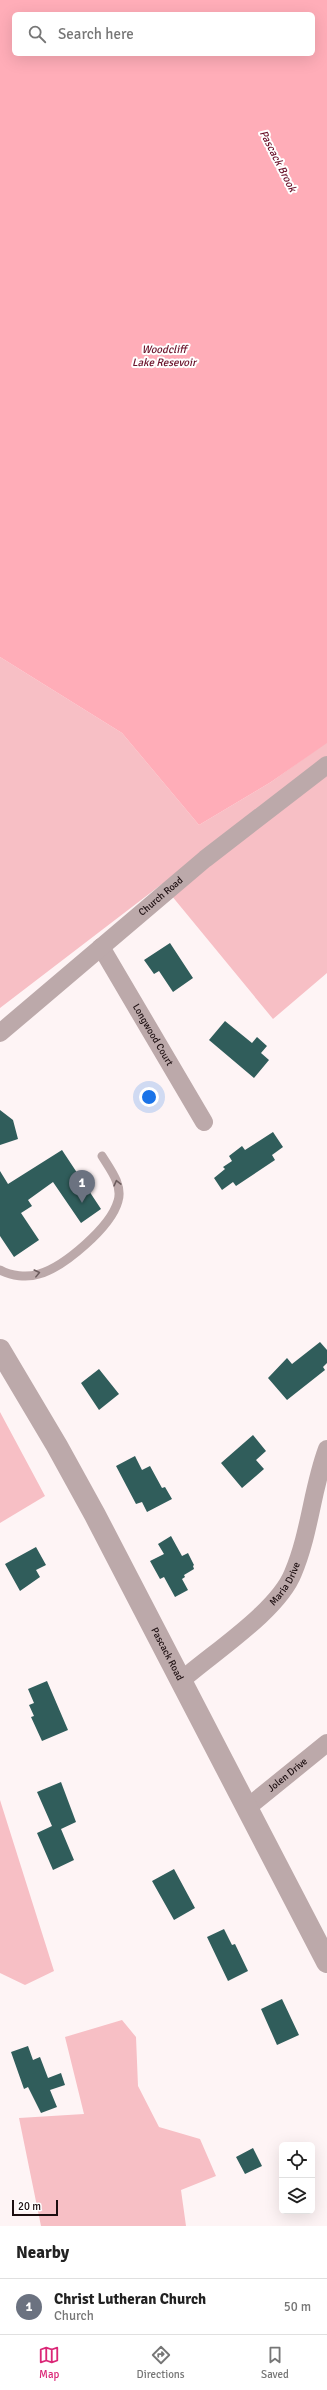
<!DOCTYPE html>
<html lang="en">
<head>
<meta charset="utf-8">
<style>
  :root { --surface:#fff; --page:#f6f6f6; --text:#222; --muted:#767676; --line:#e0e0e0; --accent:#db2777 }
  body { margin:0; font-family:Signika,sans-serif; background:var(--page); color:var(--text) }
  .controls { position:absolute; right:12px; bottom:12px; display:grid; overflow:hidden; border-radius:6px; box-shadow:0 4px 16px #0002 }
  .controls button { width:36px; height:36px; display:grid; place-items:center; padding:0; border:0; border-bottom:1px solid var(--line); background:var(--surface); color:var(--text); font:20px sans-serif }
  .scale { position:absolute; left:12px; bottom:10px; width:46px; box-sizing:border-box; padding-left:4px; border:2px solid #1c0e10; border-top:0; font-size:11px; line-height:14px; white-space:nowrap; color:#1c0e10; -webkit-text-stroke:3px #fff; paint-order:stroke }
  .you { position:absolute; left:149px; top:1097px; width:14px; height:14px; margin:-10px; border:3px solid #fff; border-radius:50%; background:#1a73e8; box-shadow:0 0 0 6px #1a73e833 }
  .badge { display:grid; place-items:center; width:26px; height:26px; border-radius:50%; background:var(--accent); color:#fff; font-size:13px; font-weight:700 }
  .pin { position:absolute; translate:-50% -33px; filter:drop-shadow(0 1px 2px #0008) }
  .pin::after { content:''; position:absolute; top:21px; width:14px; height:12px; background:inherit; clip-path:polygon(0 0,100% 0,50% 100%) }
  .list { margin:0; padding:0; list-style:none }
  h2 { display:flex; justify-content:space-between; align-items:center; height:52px; margin:0; padding:0 16px; font-size:17px }
  h2 small { font-size:13px; font-weight:400; color:var(--muted) }
  .list li { display:grid; grid-template-columns:26px 1fr auto; gap:12px; align-items:center; box-sizing:border-box; height:56px; padding:0 16px; border-top:1px solid var(--line) }
  .list b { display:block; font-size:15px; white-space:nowrap }
  .list p { margin:0; font-size:13px; white-space:nowrap; color:var(--muted) }
  .list em { font-size:13px; font-style:normal; color:var(--muted) }
  .icon { flex:none; width:22px; height:22px; fill:none; stroke:currentColor; stroke-width:2; stroke-linecap:round; stroke-linejoin:round }
  .map { position:relative; flex:none; width:327px; height:2226px; overflow:hidden }
  .search { position:absolute; background:var(--surface); box-shadow:0 4px 16px #0002; left:12px; right:12px; top:12px; height:44px; display:flex; align-items:center; gap:10px; box-sizing:border-box; padding:0 14px; border-radius:6px; color:var(--muted); font-size:15px }
  .sheet { height:108px; background:var(--surface) }
  nav { display:flex; justify-content:space-around; align-items:center; box-sizing:border-box; height:56px; border-top:1px solid var(--line); background:var(--surface); font-size:11px; color:var(--muted) }
  nav a { display:grid; justify-items:center; gap:2px }
  nav .on { color:var(--accent) }
  .map>svg:first-child { display:block }
  .green { fill:#f7bfc5 }
  .water { fill:#ffadb8; fill-rule:evenodd }
  .building { fill:#305d5b }
  .lines { fill:none; stroke-linecap:round; stroke-linejoin:round }
  .service { stroke:#bca9aa; stroke-width:9 }
  .minor { stroke:#bca9aa; stroke-width:18 }
  .tertiary { stroke:#bca9aa; stroke-width:22 }
  .oneway { stroke:#6c5c5d }
  .labels { text-anchor:middle; dominant-baseline:central; stroke-width:4; stroke-linejoin:round; paint-order:stroke }
  .street-label { font-size:10px; fill:#1c0e10; stroke:#fff }
  .water-label { font-size:11px; font-style:italic; fill:#6a122a; stroke:#fff }
</style>
</head>
<body>
<div class="map">
<svg width="327" height="2226" viewBox="0 0 327 2226">
  <rect width="100%" height="100%" fill="#fef4f5"/>
  <path class="green" d="M0 657 122 733 199 825 271 782 327 742V973L273 1019 162 884 0 1008Z
    M0 1412 45 1496 0 1523Z
    M0 1800 54 1971 25 1985 0 1973Z
    M122 2020 136 2037 138 2086 159 2127 200 2139 216 2176 181 2190 186 2226H41L19 2118 84 2114 65 2037Z"/>
  <path class="water" d="M0 0H327V743L271 782 199 825 122 733 0 657ZM14 14H313V54H14Z"/>
  <path class="building" d="M170 943 193 978 173 992 159 971 154 974 144 960Z
    M225 1021 252 1043 257 1037 267 1046 261 1053 269 1060 254 1078 209 1040Z
    M0 1110 13 1120 18 1139 0 1145Z
    M273 1132 283 1147 272 1155 275 1160 236 1186 233 1182 222 1190 214 1178 225 1169 223 1167 232 1161 229 1156 242 1146 245 1150Z
    M62 1150 101 1209 81 1223 53 1182 28 1200 32 1206 21 1213 39 1240 14 1257 0 1236V1171L8 1184Z
    M320 1342 327 1350V1363L323 1367 325 1370 287 1400 268 1378 287 1358 292 1364Z
    M99 1369 119 1394 99 1410 81 1383Z
    M253 1435 266 1451 256 1460 264 1469 242 1488 221 1463Z
    M135 1456 142 1470 150 1466 162 1488 165 1487 172 1499 147 1512 142 1502 136 1504 116 1466Z
    M171 1536 182 1556 188 1553 194 1565 193 1566 194 1569 184 1575 185 1577 182 1579 188 1590 175 1597 164 1577 160 1579 150 1561 164 1554 158 1544Z
    M36 1547 46 1565 36 1570 40 1577 20 1591 5 1564Z
    M47 1681 68 1730 42 1741 31 1717 34 1716 29 1705 34 1703 28 1689Z
    M61 1782 76 1822 61 1829 74 1860 53 1870 37 1833 52 1826 37 1792Z
    M174 1869 195 1908 174 1920 152 1881Z
    M224 1929 232 1945 235 1944 248 1971 228 1981 207 1937Z
    M282 1999 299 2035 277 2045 261 2009Z
    M28 2046 33 2060 40 2057 48 2078 61 2073 65 2085 50 2090 57 2107 41 2113 28 2087 24 2089 11 2052Z
    M253 2148 262 2166 245 2174 236 2157Z"/>
  <g class="lines">
    <path class="service" d="M0 1270C11 1276 27 1278 39 1274 64 1267 111 1227 118 1201 123 1185 110 1169 102 1156"/>
    <g class="minor">
      <path id="s1" d="M101 947 204 1122"/>
      <path id="s2" d="M0 1033 205 859 327 765"/>
      <path id="s3" d="M182 1680C214 1652 278 1611 293 1573 310 1533 312 1489 327 1449"/>
      <path id="s4" d="M248 1807 327 1743"/>
    </g>
    <path class="tertiary" id="s5" d="M0 1350 57 1446 95 1515 327 1962"/>
  </g>
  <defs><path id="oneway-chevron" d="M-2-3.5L2.5 0L-2 3.5" fill="none" stroke-width="1.6" stroke-linecap="round" stroke-linejoin="round"/></defs>
  <g class="oneway">
    <use href="#oneway-chevron" transform="translate(117 1183) rotate(-104)"/>
    <use href="#oneway-chevron" transform="translate(37 1273) rotate(-14)"/>
  </g>
  <g class="labels">
    <g class="street-label">
      <text stroke="none"><textPath href="#s2" startOffset="211">Church Road</textPath></text>
      <text stroke="none"><textPath href="#s1" startOffset="102">Longwood Court</textPath></text>
      <text stroke="none"><textPath href="#s3" startOffset="142">Maria Drive</textPath></text>
      <text stroke="none"><textPath href="#s5" startOffset="347">Pascack Road</textPath></text>
      <text stroke="none"><textPath href="#s4" startOffset="51">Jolen Drive</textPath></text>
    </g>
    <g class="water-label">
      <text transform="translate(278 161) rotate(63)">Pascack Brook</text>
      <text x="164" y="349">Woodcliff<tspan x="164" dy="13">Lake Resevoir</tspan></text>
    </g>
  </g>
</svg>
<div class="controls">
<button><svg class="icon" aria-label="locate" viewBox="0 0 24 24"><circle cx="12" cy="12" r="6"/><path d="M12 2v4M12 18v4M2 12h4M18 12h4"/></svg></button>
<button><svg class="icon" aria-label="layers" viewBox="0 0 24 24"><path d="M12 4l9 5-9 5-9-5zM3 14l9 5 9-5"/></svg></button>
</div>
<div class="scale">20 m</div>
<div class="you"></div>
<div class="pin badge" style="left:82px;top:1203px;background:#6b7280">1</div>
<div class="search"><svg class="icon" aria-label="search" viewBox="0 0 24 24"><circle cx="10" cy="10" r="6"/><path d="M15 15l6 6"/></svg>Search here</div>
</div>
<section class="sheet">
<h2>Nearby<small></small></h2>
<ul class="list">
<li><span class="badge" style="background:#6b7280">1</span><div><b>Christ Lutheran Church</b><p>Church</p></div><em>50 m</em></li>
</ul>
</section>
<nav>
<a class="on"><svg class="icon" aria-label="map" viewBox="0 0 24 24"><path d="M3 6l6-2 6 2 6-2v14l-6 2-6-2-6 2zM9 4v14M15 6v14"/></svg>Map</a>
<a><svg class="icon" aria-label="directions" viewBox="0 0 24 24"><path d="M12 3l9 9-9 9-9-9zM9 14v-3h6M13 9l2 2-2 2"/></svg>Directions</a>
<a><svg class="icon" aria-label="saved" viewBox="0 0 24 24"><path d="M7 4h10v16l-5-4-5 4z"/></svg>Saved</a>
</nav>
</body>
</html>
